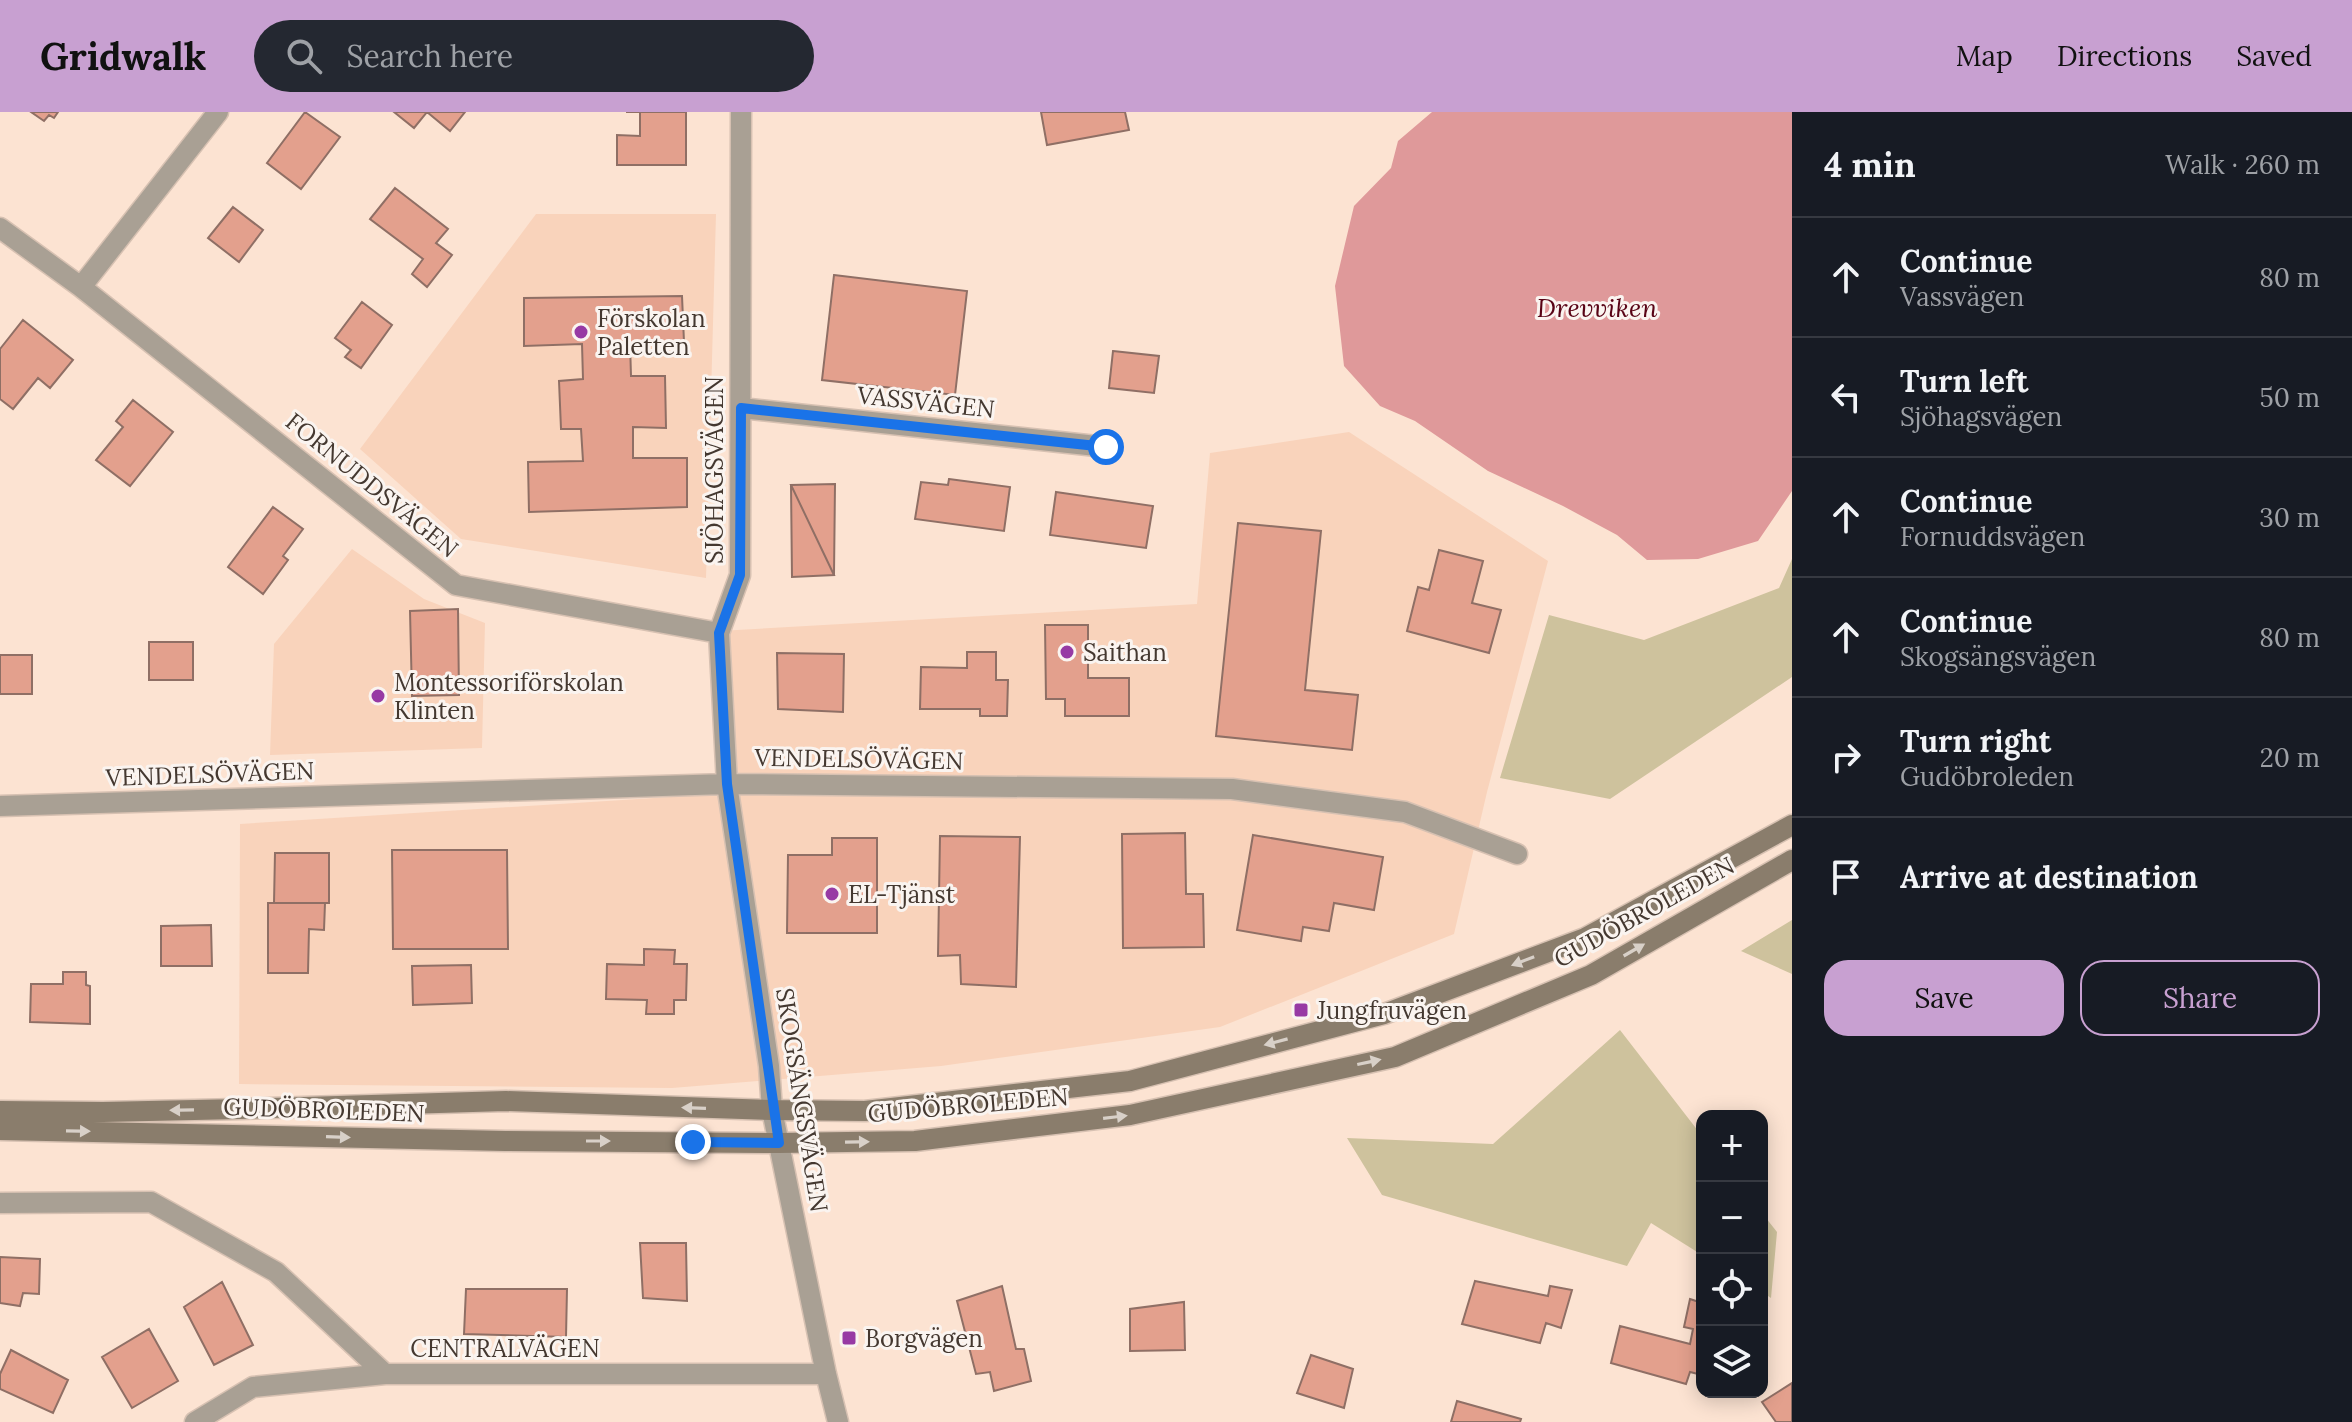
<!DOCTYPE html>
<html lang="en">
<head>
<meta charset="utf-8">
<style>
  :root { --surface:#171b24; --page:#242831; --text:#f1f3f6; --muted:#9ea1a6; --line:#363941; --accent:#c8a0d1 }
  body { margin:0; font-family:Lora,serif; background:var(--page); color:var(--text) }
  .controls { position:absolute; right:24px; bottom:24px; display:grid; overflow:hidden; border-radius:16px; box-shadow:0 4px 20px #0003 }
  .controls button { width:72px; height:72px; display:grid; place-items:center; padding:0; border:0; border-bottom:2px solid var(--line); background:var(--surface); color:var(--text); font:40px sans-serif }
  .stop { position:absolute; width:24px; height:24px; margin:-18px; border:6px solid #1a73e8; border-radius:50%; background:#fff }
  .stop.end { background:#1a73e8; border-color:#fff; box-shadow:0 2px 8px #0008 }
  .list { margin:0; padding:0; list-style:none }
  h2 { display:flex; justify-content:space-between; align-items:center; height:104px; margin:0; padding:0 32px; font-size:34px }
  h2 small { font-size:26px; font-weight:400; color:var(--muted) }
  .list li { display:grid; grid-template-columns:52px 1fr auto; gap:24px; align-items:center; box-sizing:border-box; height:120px; padding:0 32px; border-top:2px solid var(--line) }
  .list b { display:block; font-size:30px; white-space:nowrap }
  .list p { margin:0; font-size:26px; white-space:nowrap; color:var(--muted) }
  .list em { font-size:26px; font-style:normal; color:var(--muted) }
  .actions { display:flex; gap:16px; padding:24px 32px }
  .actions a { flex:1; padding:18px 0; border:2px solid var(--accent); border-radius:24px; text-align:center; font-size:28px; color:var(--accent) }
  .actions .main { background:var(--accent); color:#111 }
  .icon { flex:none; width:44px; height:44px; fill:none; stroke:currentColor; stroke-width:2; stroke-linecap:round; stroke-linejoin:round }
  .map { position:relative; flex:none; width:1792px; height:1310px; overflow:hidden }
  header { display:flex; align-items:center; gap:48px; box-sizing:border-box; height:112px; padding:0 40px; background:var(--accent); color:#111 }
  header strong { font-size:38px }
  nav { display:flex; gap:44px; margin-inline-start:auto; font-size:28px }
  .search { width:560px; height:72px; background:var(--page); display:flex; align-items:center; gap:20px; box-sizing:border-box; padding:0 28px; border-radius:44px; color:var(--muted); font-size:30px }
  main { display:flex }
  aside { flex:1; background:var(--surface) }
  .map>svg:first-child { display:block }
  .built { fill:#f9d3bb }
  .green { fill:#cec29d }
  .water { fill:#df999a }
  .building { fill:#e3a08d; stroke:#8f6f65; stroke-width:2 }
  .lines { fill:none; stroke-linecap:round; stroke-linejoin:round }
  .street-casing { stroke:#d7c1b2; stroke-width:23 }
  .secondary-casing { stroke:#d7c1b2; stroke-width:23 }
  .street { stroke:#a9a094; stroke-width:20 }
  .secondary { stroke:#8a7d6c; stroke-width:20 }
  .oneway { fill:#d8d0c8 }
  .route { stroke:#1a73e8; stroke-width:10 }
  .poi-dot { fill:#973aa4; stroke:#faf4f0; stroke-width:3 }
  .labels { text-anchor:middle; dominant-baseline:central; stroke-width:6; stroke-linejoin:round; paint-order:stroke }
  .poi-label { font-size:24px; fill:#443830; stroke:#faf4f0; text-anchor:start }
  .street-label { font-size:24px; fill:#443830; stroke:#faf4f0 }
  .water-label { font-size:26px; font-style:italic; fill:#580315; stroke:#faf4f0 }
</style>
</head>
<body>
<header>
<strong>Gridwalk</strong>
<div class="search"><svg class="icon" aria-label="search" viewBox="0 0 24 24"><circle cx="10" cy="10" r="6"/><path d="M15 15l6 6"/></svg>Search here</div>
<nav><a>Map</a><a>Directions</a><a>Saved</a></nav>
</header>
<main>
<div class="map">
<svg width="1792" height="1310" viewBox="0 0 1792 1310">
  <rect width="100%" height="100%" fill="#fce3d2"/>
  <path class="built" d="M536 102H716L706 466 461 427 360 337Z
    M1349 320 1548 449 1487 680 1454 822 1220 915 941 954 672 976 239 972 240 712 733 681 719 519 1197 492 1210 341Z
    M352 437 424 487 485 511 482 636 270 643 274 532Z"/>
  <path class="green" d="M1792 447V565L1610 687 1500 666 1549 503 1644 528 1779 476Z
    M1792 808V862L1741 839Z
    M1620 918 1702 1024V1143L1651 1111 1627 1154 1382 1083 1347 1026 1493 1032Z
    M1762 1101 1777 1120 1771 1186 1762 1180Z"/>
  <path class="water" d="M1432 0H1792V379L1758 429 1698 447 1647 448 1617 423 1563 394 1488 359 1415 309 1380 294 1344 254 1335 174 1354 94 1391 56 1398 29Z"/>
  <path class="building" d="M31 0H58L54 6 49 3 44 9Z
    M305 0 340 25 301 77 267 51Z
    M394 0H427L414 16Z
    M427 0H465L450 19Z
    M626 0H686V53H617V23L640 24V0Z
    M1041 0H1125L1129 18 1047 33Z
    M395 76 448 117 436 131 452 143 427 175 412 162 423 147 370 107Z
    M233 95 263 118 239 150 208 126Z
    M834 163 967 179 955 283 822 268Z
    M682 184 684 230 630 231 631 264H665L666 316 633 315V346H687V395L529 400 528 350 583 349 581 317H561L559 269 583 267 582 232 524 234V186Z
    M362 190 392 213 361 256 345 245 351 238 335 226Z
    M23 208 73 248 50 276 38 266 13 297 0 287V237Z
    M1113 239 1159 244 1154 281 1109 276Z
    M133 288 173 320 130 374 96 348 123 315 116 309Z
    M949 367 1010 375 1004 419 915 407 921 370 948 373Z
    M835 372 834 463 791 373Z
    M791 373 834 463 792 465Z
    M1056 380 1153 394 1146 436 1050 423Z
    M273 395 303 417 283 444 288 448 263 482 228 455Z
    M1238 411 1321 419 1305 578 1358 583 1352 638 1216 624Z
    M1439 438 1483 449 1472 491 1501 498 1489 541 1407 519 1418 475 1429 478Z
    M458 497 459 583 412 584 410 499Z
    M1045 513H1088V566H1129V604H1065V587H1046Z
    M149 530H193V568H149Z
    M967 540H996V568H1008L1007 604H980V597H920L921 555 967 556Z
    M777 541 844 542 843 600 778 597Z
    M0 543H32V582H0Z
    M1185 721 1186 782H1203L1204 835 1123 836 1122 722Z
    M1253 723 1383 745 1374 798 1334 791 1329 819 1303 815 1301 829 1237 818Z
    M940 724 1020 725 1016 875 961 872 960 843 938 844Z
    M832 726H877V821H787L788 743H832Z
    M392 738H507L508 837H393Z
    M275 741H329V791H274Z
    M268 791H325L324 818 309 817 308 861H268Z
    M211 813 212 854H161V814Z
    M644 837 675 838 674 852H687L686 888H674V902H646L647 888 606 887 607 852 644 853Z
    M471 853 472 891 413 893 412 854Z
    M63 860H86V873L90 874V912L30 910 31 872H63Z
    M640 1131H686L687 1189 643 1186Z
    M0 1145 40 1147 39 1182 23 1181 20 1194 0 1191Z
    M1475 1169 1548 1184 1550 1174 1572 1178 1561 1216 1546 1211 1540 1231 1462 1212Z
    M222 1170 253 1233 214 1253 184 1195Z
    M1002 1174 1016 1237H1024L1031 1269 994 1279 990 1260 976 1262 957 1189Z
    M466 1177H567L566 1225 464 1222Z
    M1690 1187 1702 1191V1263L1690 1260 1686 1272 1611 1251 1620 1214 1690 1232 1693 1217 1684 1215Z
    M1184 1190 1185 1238 1130 1239V1197Z
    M149 1217 178 1269 132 1296 102 1245Z
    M11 1238 68 1268 53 1301 0 1277V1262Z
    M1311 1243 1353 1257 1344 1296 1297 1281Z
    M1792 1271V1310H1776L1762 1290Z
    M1457 1289 1521 1307 1520 1310H1451Z"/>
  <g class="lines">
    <g class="street-casing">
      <path id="street" d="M0 116 81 175 456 473 719 521 727 672 769 954 772 998 826 1262 838 1310
        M81 175 218 0
        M741 296 1106 335
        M719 521 740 463 741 0
        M0 694 727 672 1232 677 1405 700 1517 742
        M0 1091 151 1090 276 1160 385 1262
        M195 1310 253 1275 385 1262H826"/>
    </g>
    <g class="secondary-casing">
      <path id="secondary" d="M0 999 103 1000 240 997 506 989 772 998 865 999 1130 969 1384 902 1585 826 1792 713
        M0 1018 505 1029 779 1031 915 1029 1130 1003 1395 945 1591 863 1792 748"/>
    </g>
    <use href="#street" class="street"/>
    <use href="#secondary" class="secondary"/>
  </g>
  <defs><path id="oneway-solid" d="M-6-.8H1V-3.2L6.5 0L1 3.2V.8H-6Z" transform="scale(2)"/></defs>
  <g class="oneway">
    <use href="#oneway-solid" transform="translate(1634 838) rotate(-30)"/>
    <use href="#oneway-solid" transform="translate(1523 849) rotate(159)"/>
    <use href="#oneway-solid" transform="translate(1276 930) rotate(165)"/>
    <use href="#oneway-solid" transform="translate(1369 950) rotate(-12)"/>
    <use href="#oneway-solid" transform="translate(694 996) rotate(-178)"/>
    <use href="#oneway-solid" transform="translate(182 998) rotate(179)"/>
    <use href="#oneway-solid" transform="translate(1115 1005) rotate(-7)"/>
    <use href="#oneway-solid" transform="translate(78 1019) rotate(1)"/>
    <use href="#oneway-solid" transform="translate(338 1025) rotate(2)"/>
    <use href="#oneway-solid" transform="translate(598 1029)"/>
    <use href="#oneway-solid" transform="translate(857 1030) rotate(-1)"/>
  </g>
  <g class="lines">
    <path class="route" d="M693 1030 779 1031 727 672 719 521 740 463 741 296 1106 335"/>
  </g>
  <g class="poi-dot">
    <circle cx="581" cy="220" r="8"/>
    <circle cx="1067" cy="540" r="8"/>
    <circle cx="378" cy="584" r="8"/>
    <circle cx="832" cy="782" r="8"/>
    <rect x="1293" y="890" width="16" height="16" rx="4"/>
    <rect x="841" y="1218" width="16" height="16" rx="4"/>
  </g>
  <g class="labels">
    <g class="poi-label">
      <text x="597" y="206">Förskolan<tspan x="597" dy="28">Paletten</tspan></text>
      <text x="1083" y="540">Saithan</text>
      <text x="394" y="570">Montessoriförskolan<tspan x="394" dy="28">Klinten</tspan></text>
      <text x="848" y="782">EL-Tjänst</text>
      <text x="1317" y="898">Jungfruvägen</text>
      <text x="865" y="1226">Borgvägen</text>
    </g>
    <g class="street-label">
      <text transform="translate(926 290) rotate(6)">VASSVÄGEN</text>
      <text transform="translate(714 358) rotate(-90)">SJÖHAGSVÄGEN</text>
      <text transform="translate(372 373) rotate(39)">FORNUDDSVÄGEN</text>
      <text transform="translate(859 647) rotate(1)">VENDELSÖVÄGEN</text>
      <text transform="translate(210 662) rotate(-2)">VENDELSÖVÄGEN</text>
      <text transform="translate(1644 800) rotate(-29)">GUDÖBROLEDEN</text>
      <text transform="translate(802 988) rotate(81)">SKOGSÄNGSVÄGEN</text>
      <text transform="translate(968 993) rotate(-5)">GUDÖBROLEDEN</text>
      <text transform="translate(324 998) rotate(2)">GUDÖBROLEDEN</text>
      <text x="505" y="1236">CENTRALVÄGEN</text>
    </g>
    <g class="water-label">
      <text x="1597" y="195">Drevviken</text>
    </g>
  </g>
</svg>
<div class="controls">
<button>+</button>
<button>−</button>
<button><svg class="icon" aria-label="locate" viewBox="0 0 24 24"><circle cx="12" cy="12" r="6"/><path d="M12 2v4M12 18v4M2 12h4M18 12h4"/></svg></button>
<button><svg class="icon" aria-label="layers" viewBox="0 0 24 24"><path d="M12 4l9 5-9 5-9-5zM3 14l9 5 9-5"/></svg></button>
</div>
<div class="stop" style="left:1106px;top:335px"></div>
<div class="stop end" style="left:693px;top:1030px"></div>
</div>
<aside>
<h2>4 min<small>Walk · 260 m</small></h2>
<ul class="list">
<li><svg class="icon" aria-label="ahead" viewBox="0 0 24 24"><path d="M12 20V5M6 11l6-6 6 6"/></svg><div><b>Continue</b><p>Vassvägen</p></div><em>80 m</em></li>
<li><svg class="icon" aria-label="left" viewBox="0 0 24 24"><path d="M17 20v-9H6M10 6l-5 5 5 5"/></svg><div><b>Turn left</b><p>Sjöhagsvägen</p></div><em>50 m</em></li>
<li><svg class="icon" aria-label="ahead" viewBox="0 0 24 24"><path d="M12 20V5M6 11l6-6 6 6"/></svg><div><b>Continue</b><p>Fornuddsvägen</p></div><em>30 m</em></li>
<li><svg class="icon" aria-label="ahead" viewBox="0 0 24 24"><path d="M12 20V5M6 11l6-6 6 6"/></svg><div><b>Continue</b><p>Skogsängsvägen</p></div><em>80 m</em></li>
<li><svg class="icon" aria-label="right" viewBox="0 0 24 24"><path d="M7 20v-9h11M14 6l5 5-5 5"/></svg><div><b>Turn right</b><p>Gudöbroleden</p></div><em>20 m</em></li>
<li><svg class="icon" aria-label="arrive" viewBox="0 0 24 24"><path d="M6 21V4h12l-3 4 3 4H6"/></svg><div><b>Arrive at destination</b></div></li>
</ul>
<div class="actions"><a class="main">Save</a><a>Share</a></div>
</aside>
</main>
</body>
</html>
